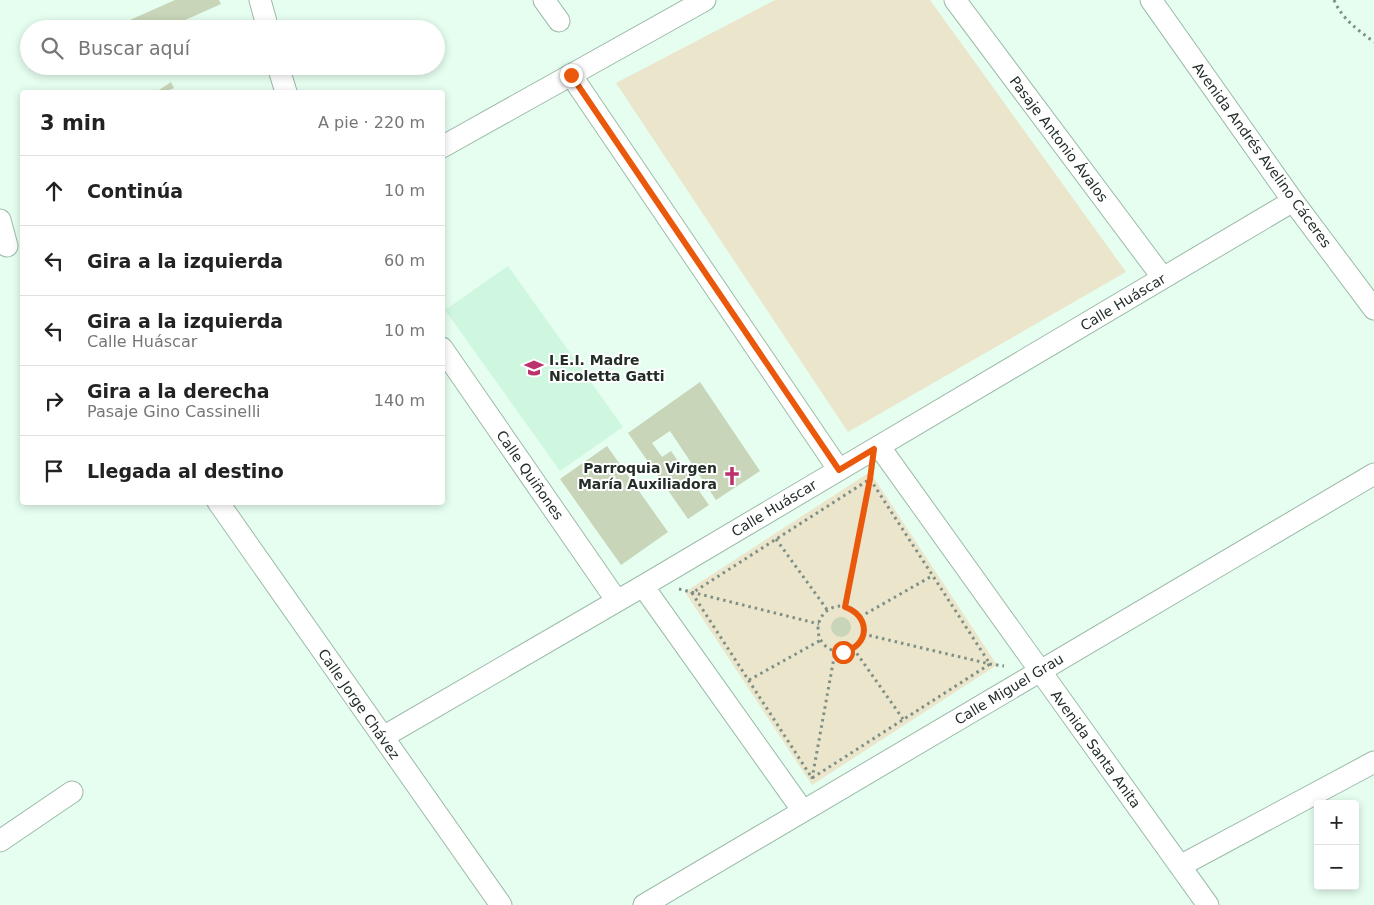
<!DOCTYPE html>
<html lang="es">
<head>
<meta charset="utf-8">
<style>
  :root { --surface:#fff; --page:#f6f6f6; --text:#222; --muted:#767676; --line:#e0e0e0 }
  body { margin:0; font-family:"DejaVu Sans",sans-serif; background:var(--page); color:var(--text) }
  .controls { position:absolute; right:15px; bottom:15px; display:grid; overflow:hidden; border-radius:5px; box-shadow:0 2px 8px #0003 }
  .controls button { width:45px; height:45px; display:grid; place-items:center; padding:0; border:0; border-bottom:1px solid var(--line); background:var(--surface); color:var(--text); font:25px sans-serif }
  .stop { position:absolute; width:15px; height:15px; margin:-11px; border:4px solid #ea580c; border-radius:50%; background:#fff }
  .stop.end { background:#ea580c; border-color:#fff; box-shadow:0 1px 5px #0008 }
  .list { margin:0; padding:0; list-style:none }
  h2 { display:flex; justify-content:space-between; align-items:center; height:65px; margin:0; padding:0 20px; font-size:21px }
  h2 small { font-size:16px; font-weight:400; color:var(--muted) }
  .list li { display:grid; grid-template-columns:32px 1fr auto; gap:15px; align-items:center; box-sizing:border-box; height:70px; padding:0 20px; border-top:1px solid var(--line) }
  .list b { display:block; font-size:19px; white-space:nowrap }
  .list p { margin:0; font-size:16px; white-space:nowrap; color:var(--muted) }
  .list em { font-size:16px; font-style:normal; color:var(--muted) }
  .icon { flex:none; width:28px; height:28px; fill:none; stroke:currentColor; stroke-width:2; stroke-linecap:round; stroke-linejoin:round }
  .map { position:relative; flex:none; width:1374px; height:905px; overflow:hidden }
  .search { position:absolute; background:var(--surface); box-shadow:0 2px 8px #0003; left:20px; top:20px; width:425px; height:55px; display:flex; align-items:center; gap:12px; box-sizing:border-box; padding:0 18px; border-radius:28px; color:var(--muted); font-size:19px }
  .panel { position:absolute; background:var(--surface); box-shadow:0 2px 8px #0003; left:20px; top:90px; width:425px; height:415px; border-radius:5px }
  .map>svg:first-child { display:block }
  .built { fill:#cff7df }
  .green { fill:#ebe5cc }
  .building { fill:#c8d5b8 }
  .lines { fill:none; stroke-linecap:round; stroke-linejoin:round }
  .minor-casing { stroke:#9dbba9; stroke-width:23 }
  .path { stroke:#7e9085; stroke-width:3; stroke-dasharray:2.5 4; stroke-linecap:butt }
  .minor { stroke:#fff; stroke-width:21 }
  .route { stroke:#ea580c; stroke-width:6 }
  .labels { text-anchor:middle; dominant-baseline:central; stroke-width:4; stroke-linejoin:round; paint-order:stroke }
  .street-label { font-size:14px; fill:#222e27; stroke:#fff }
  .poi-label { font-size:14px; font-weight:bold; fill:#222e27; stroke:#fff; text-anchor:start }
</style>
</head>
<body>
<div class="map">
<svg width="1374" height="905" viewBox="0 0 1374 905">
  <rect width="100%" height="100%" fill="#e5feef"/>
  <path class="built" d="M508 266 623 427 560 471 445 310Z"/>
  <path class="green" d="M775 0H930L1126 272 848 432 616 83Z
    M870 472 997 665 812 785 685 592Z"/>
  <path class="building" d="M175 0H219L221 4 165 29H126L123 23Z
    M171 82 174 88 165 92H160L159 90Z
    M700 382 760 471 716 500 670 431 652 443 662 457 671 451 709 505 688 519 628 433Z
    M607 446 668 532 621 565 560 479Z
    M831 627a10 10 0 1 1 20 0a10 10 0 1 1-20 0Z"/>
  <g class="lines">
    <g class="minor-casing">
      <path id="minor" d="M260 0 268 29
        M544 0 559 21
        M955 0 1163 278
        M1151 0 1293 201 1374 309
        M278 66 286 92
        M571 75 839 470
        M442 147 705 0
        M0 220 7 246
        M442 348 617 601
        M879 446 1208 905
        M218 502 501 905
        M643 586 803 811
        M383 737 643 586 1293 201
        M0 841 72 792
        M1180 866 1374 762
        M644 905 1374 474"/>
    </g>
    <path class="path" d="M1334 0C1342 19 1358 30 1374 42
      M870 479 990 664 812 778 692 593Z
      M776 539 828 611
      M679 589 819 624
      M818 629a23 23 0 1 1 46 0a23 23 0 1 1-46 0Z
      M845 607 870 480
      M860 617 932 576
      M863 634 990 664 1004 666
      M853 648 903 719
      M749 680 821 640
      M812 779 835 652"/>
    <use href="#minor" class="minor"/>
  </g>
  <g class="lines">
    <path class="route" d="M571 75 839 470 874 449 870 479 845 607C871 616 870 646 843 652"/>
  </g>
  <defs>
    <g id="school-bare" transform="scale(1.5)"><path d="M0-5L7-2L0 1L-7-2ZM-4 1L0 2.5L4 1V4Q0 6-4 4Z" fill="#bc326d" stroke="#fff" stroke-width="2.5" paint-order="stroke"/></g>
    <g id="church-bare" transform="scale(1.5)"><path d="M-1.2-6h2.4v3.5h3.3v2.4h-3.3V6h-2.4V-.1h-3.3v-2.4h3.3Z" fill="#bc326d" stroke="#fff" stroke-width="2.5" paint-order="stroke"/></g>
  </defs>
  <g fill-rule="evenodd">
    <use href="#school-bare" x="534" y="368"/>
    <use href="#church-bare" x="732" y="476"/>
  </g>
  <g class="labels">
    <g class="street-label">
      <text transform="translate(1059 139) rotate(53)">Pasaje Antonio Ávalos</text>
      <text transform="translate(1262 155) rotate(54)">Avenida Andrés Avelino Cáceres</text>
      <text transform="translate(1123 302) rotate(-31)">Calle Huáscar</text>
      <text transform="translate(530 475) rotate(55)">Calle Quiñones</text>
      <text transform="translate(774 508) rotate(-31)">Calle Huáscar</text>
      <text transform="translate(1009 689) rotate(-31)">Calle Miguel Grau</text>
      <text transform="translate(359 704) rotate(55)">Calle Jorge Chávez</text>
      <text transform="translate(1096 749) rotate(54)">Avenida Santa Anita</text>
    </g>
    <g class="poi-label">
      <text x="549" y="360">I.E.I. Madre<tspan x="549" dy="16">Nicoletta Gatti</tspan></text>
      <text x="717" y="468" text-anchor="end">Parroquia Virgen<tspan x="717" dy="16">María Auxiliadora</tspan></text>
    </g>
  </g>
</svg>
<div class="controls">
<button>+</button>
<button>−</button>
</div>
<div class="stop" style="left:843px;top:652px"></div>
<div class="stop end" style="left:571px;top:75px"></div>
<div class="search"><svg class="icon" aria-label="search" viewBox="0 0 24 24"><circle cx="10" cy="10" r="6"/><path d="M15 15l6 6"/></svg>Buscar aquí</div>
<section class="panel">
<h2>3 min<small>A pie · 220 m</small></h2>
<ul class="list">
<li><svg class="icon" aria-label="ahead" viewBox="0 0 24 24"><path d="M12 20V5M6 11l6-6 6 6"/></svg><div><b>Continúa</b></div><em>10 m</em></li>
<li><svg class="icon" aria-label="left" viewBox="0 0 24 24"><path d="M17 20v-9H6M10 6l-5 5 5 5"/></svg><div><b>Gira a la izquierda</b></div><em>60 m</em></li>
<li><svg class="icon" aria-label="left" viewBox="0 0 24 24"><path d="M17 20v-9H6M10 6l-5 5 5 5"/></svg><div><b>Gira a la izquierda</b><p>Calle Huáscar</p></div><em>10 m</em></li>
<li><svg class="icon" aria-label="right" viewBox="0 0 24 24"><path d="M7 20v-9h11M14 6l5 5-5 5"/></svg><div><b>Gira a la derecha</b><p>Pasaje Gino Cassinelli</p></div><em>140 m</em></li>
<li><svg class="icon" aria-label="arrive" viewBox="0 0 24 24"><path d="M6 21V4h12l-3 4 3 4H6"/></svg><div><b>Llegada al destino</b></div></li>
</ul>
</section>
</div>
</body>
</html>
